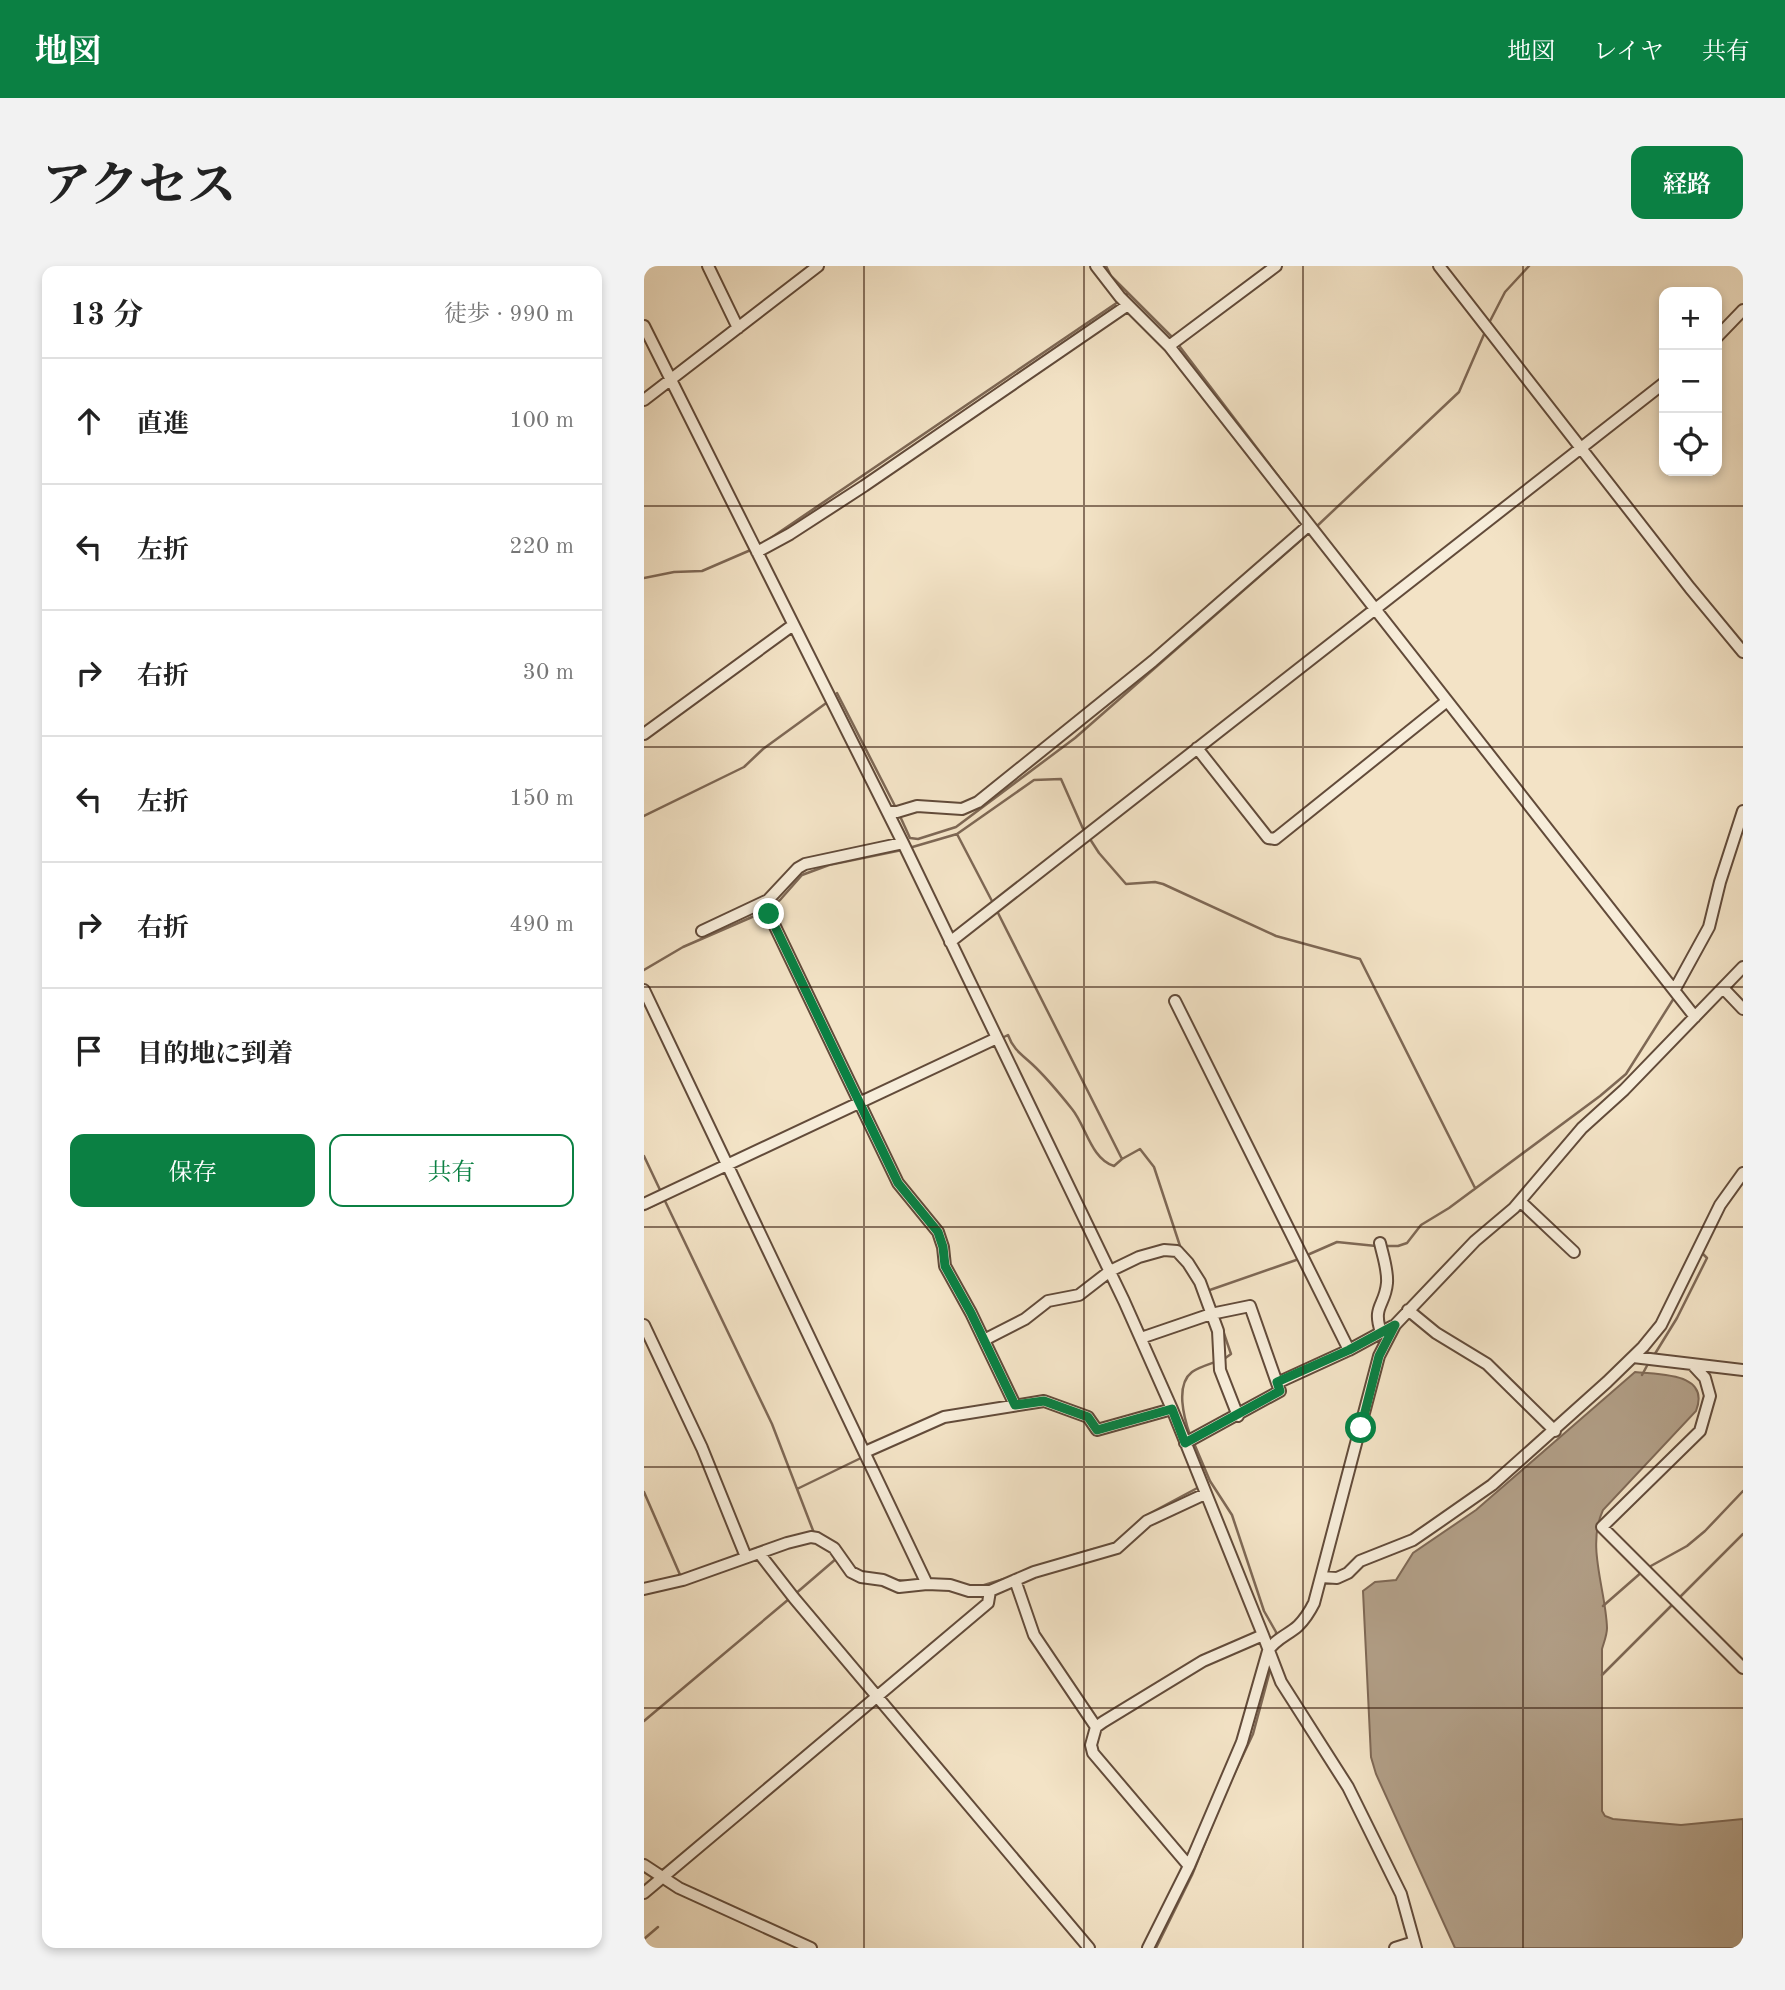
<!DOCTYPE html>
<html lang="ja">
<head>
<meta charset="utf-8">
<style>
  :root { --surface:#fff; --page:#f2f2f2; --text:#222; --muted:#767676; --line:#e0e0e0; --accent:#0b8043 }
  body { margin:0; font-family:"Old Standard TT","Noto Serif JP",serif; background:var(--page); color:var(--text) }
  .controls { position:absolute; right:21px; top:21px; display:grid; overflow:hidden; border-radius:14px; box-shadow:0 4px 10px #0003 }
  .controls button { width:63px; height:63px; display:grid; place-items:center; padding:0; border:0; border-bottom:2px solid var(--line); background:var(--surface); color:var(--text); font:35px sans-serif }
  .stop { position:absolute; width:21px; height:21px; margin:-16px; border:5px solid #0b8043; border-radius:50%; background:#fff }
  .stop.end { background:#0b8043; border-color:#fff; box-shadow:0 2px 7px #0008 }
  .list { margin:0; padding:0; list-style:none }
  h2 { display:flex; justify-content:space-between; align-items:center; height:91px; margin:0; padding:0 28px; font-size:30px }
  h2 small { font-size:23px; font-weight:400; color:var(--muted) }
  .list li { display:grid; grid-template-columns:46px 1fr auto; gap:21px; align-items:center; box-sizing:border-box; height:126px; padding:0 28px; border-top:2px solid var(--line) }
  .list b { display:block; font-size:26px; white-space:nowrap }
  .list em { font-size:23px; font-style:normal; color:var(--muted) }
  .actions { display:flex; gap:14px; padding:21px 28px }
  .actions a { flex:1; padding:16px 0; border:2px solid var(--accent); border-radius:14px; text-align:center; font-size:24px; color:var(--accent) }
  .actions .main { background:var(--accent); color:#fff }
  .icon { flex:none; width:38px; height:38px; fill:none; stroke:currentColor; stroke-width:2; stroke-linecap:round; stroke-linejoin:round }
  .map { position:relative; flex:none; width:1099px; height:1682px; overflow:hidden; border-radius:14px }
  header { display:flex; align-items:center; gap:42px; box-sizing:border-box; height:98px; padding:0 35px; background:var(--accent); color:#fff }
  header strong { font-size:33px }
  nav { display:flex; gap:38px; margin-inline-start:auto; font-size:24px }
  .intro { display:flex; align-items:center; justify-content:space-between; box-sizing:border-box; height:168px; padding:0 42px }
  h1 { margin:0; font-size:49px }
  .button { padding:18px 32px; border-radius:14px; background:var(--accent); color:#fff; font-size:24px; font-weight:700 }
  main { display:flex; gap:42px; padding:0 42px }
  aside { flex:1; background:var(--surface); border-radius:14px; box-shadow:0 4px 10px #0003 }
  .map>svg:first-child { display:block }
  .water { fill:#b19e86; stroke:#7e6855; stroke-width:2 }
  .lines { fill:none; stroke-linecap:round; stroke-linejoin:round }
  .stream { stroke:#7e6855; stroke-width:2.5 }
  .minor-casing { stroke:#624b3a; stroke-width:14 }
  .minor { stroke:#f7edda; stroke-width:10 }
  .route { stroke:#0b8043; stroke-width:9 }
  .grid { fill:none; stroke:#31180b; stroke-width:2; stroke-opacity:0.55 }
</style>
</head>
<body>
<header>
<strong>地図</strong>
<nav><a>地図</a><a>レイヤ</a><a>共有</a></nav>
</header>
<div class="intro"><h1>アクセス</h1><a class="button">経路</a></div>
<main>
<aside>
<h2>13 分<small>徒歩 · 990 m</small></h2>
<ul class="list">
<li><svg class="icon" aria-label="ahead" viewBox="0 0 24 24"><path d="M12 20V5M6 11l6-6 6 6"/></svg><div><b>直進</b></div><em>100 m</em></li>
<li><svg class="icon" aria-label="left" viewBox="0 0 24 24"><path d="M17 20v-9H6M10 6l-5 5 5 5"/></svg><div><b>左折</b></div><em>220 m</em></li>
<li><svg class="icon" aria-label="right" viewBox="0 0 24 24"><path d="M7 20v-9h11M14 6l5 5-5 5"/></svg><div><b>右折</b></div><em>30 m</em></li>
<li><svg class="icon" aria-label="left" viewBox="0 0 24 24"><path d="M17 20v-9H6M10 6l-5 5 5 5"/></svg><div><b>左折</b></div><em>150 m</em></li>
<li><svg class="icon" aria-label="right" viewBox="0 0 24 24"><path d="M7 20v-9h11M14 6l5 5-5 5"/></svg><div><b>右折</b></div><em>490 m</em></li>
<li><svg class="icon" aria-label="arrive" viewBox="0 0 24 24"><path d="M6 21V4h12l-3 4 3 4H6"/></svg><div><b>目的地に到着</b></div></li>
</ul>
<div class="actions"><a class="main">保存</a><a>共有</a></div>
</aside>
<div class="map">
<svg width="1099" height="1682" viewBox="0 0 1099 1682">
  <rect width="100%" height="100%" fill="#f3e3c6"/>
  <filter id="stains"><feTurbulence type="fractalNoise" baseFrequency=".00286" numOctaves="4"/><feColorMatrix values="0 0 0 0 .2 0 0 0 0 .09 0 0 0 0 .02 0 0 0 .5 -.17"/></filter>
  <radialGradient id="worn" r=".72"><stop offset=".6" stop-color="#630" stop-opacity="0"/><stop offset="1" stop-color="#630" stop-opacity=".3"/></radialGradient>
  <path class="water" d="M991 1106C1015 1109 1067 1106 1052 1145L959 1244C942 1280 962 1324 963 1362 963 1369 960 1376 958 1383V1545L961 1550 969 1553 1037 1559 1099 1553V1682H811L732 1508 727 1491 719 1325 731 1316 752 1314 769 1287 832 1244Z"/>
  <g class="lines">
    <path class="stream" d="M462 0 467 10 484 27 479 31
      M484 27 529 72
      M845 57 861 26 885 0
      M533 77 660 244
      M672 261 815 126 841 66
      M118 278 474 36
      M701 296 734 338
      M0 312 30 306 58 305 109 283
      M193 427 252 542
      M255 548 266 572 274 573 312 561 431 472 666 266
      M0 550 100 501 119 483 185 435
      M313 568 349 637
      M444 570 455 587 482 618 511 616 519 618 632 670 716 693 831 922
      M265 582 313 568 390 514 417 513 440 565
      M352 643 478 893 496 883 510 901 537 983
      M1072 652 1077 632
      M1056 687 1063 675
      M0 704 39 681 115 648 136 634 158 609 185 599 258 584
      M358 772 364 769C369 783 377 788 388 798 402 811 416 828 428 843 442 860 447 893 470 900L478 893
      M0 890 17 926
      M21 935 128 1158 170 1267
      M0 944 27 931
      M739 980H754L763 977 777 959 805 942 956 830 982 808 1030 732
      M661 990 693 976 732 980
      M563 1025 655 993
      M574 1050 587 1088 580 1093
      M1009 1091 1033 1052 1063 992 1058 987 1059 985
      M998 1109 1005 1096
      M546 1169C540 1152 531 1119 548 1106 555 1101 566 1098 574 1095
      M549 1175 566 1215 588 1249 620 1345 632 1366V1370
      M153 1223 219 1191
      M0 1226 37 1311
      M470 1278 501 1250 557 1220
      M413 1294 450 1283
      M1005 1301 1043 1280 1061 1265 1099 1225
      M250 1314 264 1315
      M337 1320 360 1313
      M150 1329 193 1292
      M1035 1332 1099 1268
      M959 1340 999 1305
      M958 1409 1030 1337
      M0 1455 145 1333
      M585 1519 609 1468 627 1401
      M0 1673 14 1661
      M512 1682 548 1609 578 1535"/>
    <g class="minor-casing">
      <path id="minor" d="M64 0 94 62
        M452 0 476 31 525 80 1051 751
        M795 0 1046 322 1099 386
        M0 60 259 577 480 1035 528 1143 619 1369 637 1416 704 1521 757 1628 772 1682
        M1073 71 1099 44
        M525 80 632 0
        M0 134 174 0
        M113 286 146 268 220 220 484 39
        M0 468 149 359
        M553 482 624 572 631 573 803 435
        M244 546H253L273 540 318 543 334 536 509 395 664 260
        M125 648 254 917 294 966 299 981 301 1000 327 1047 371 1139
        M58 665 124 634 154 602 161 598 259 577
        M306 676 1020 117
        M1079 722 1099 743
        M1031 723 1065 661 1076 616 1099 545
        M0 724 283 1318
        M531 735 705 1084
        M876 935 930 986
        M0 938 353 772
        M736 977C739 990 744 1004 743 1017 741 1040 728 1040 737 1066
        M764 1044 792 1067 843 1098 911 1165
        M0 1059 58 1182 102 1291
        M497 1072 567 1048 606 1040 633 1117
        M340 1074 381 1053 404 1035 435 1029 466 1005 495 991 520 984 533 985 544 997 556 1016 574 1065 576 1104 594 1150
        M989 1091 1099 1104
        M1048 1098 1061 1112 1066 1130 1056 1165 958 1261 1099 1402
        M541 1177 636 1125 633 1117 705 1084 749 1060
        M221 1186 300 1151 400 1135 444 1151 453 1164 528 1143
        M115 1287 150 1332 445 1682
        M677 1311 693 1312 704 1307 716 1295 769 1274 785 1263 848 1219 963 1116 999 1081 1017 1059 1076 939 1099 907
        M371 1314 390 1369 452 1461
        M0 1323 39 1314 143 1277 167 1271 173 1272 190 1282 207 1306 217 1311 239 1314 255 1321 283 1318 306 1319 325 1325H346L390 1306 473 1282 503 1255 561 1228
        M0 1599 35 1622 167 1682
        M545 1600 449 1487 447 1479 452 1461 459 1456 559 1395 619 1369
        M0 1627 344 1337 346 1325
        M504 1682 545 1600 598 1476 624 1385C631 1373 644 1369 654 1360 661 1353 666 1345 670 1337L735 1090 751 1059 831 975 870 942 938 862 980 824 1099 701
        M751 1682 770 1676"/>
    </g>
    <use href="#minor" class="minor"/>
  </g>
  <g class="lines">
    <path class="route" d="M125 648 254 917 294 966 299 981 301 1000 327 1047 371 1139 400 1135 444 1151 453 1164 528 1143 541 1177 636 1125 633 1116 705 1084 751 1059 735 1090 717 1162"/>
  </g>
  <path class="grid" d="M220 0V1682M440 0V1682M659 0V1682M879 0V1682M0 240H1099M0 481H1099M0 721H1099M0 961H1099M0 1201H1099M0 1442H1099"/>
  <rect width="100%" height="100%" filter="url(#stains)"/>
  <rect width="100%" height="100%" fill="url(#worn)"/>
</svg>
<div class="controls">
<button>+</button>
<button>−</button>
<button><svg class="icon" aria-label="locate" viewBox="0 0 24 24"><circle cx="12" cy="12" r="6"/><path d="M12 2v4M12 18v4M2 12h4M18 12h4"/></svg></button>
</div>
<div class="stop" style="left:717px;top:1162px"></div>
<div class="stop end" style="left:125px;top:648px"></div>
</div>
</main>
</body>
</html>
